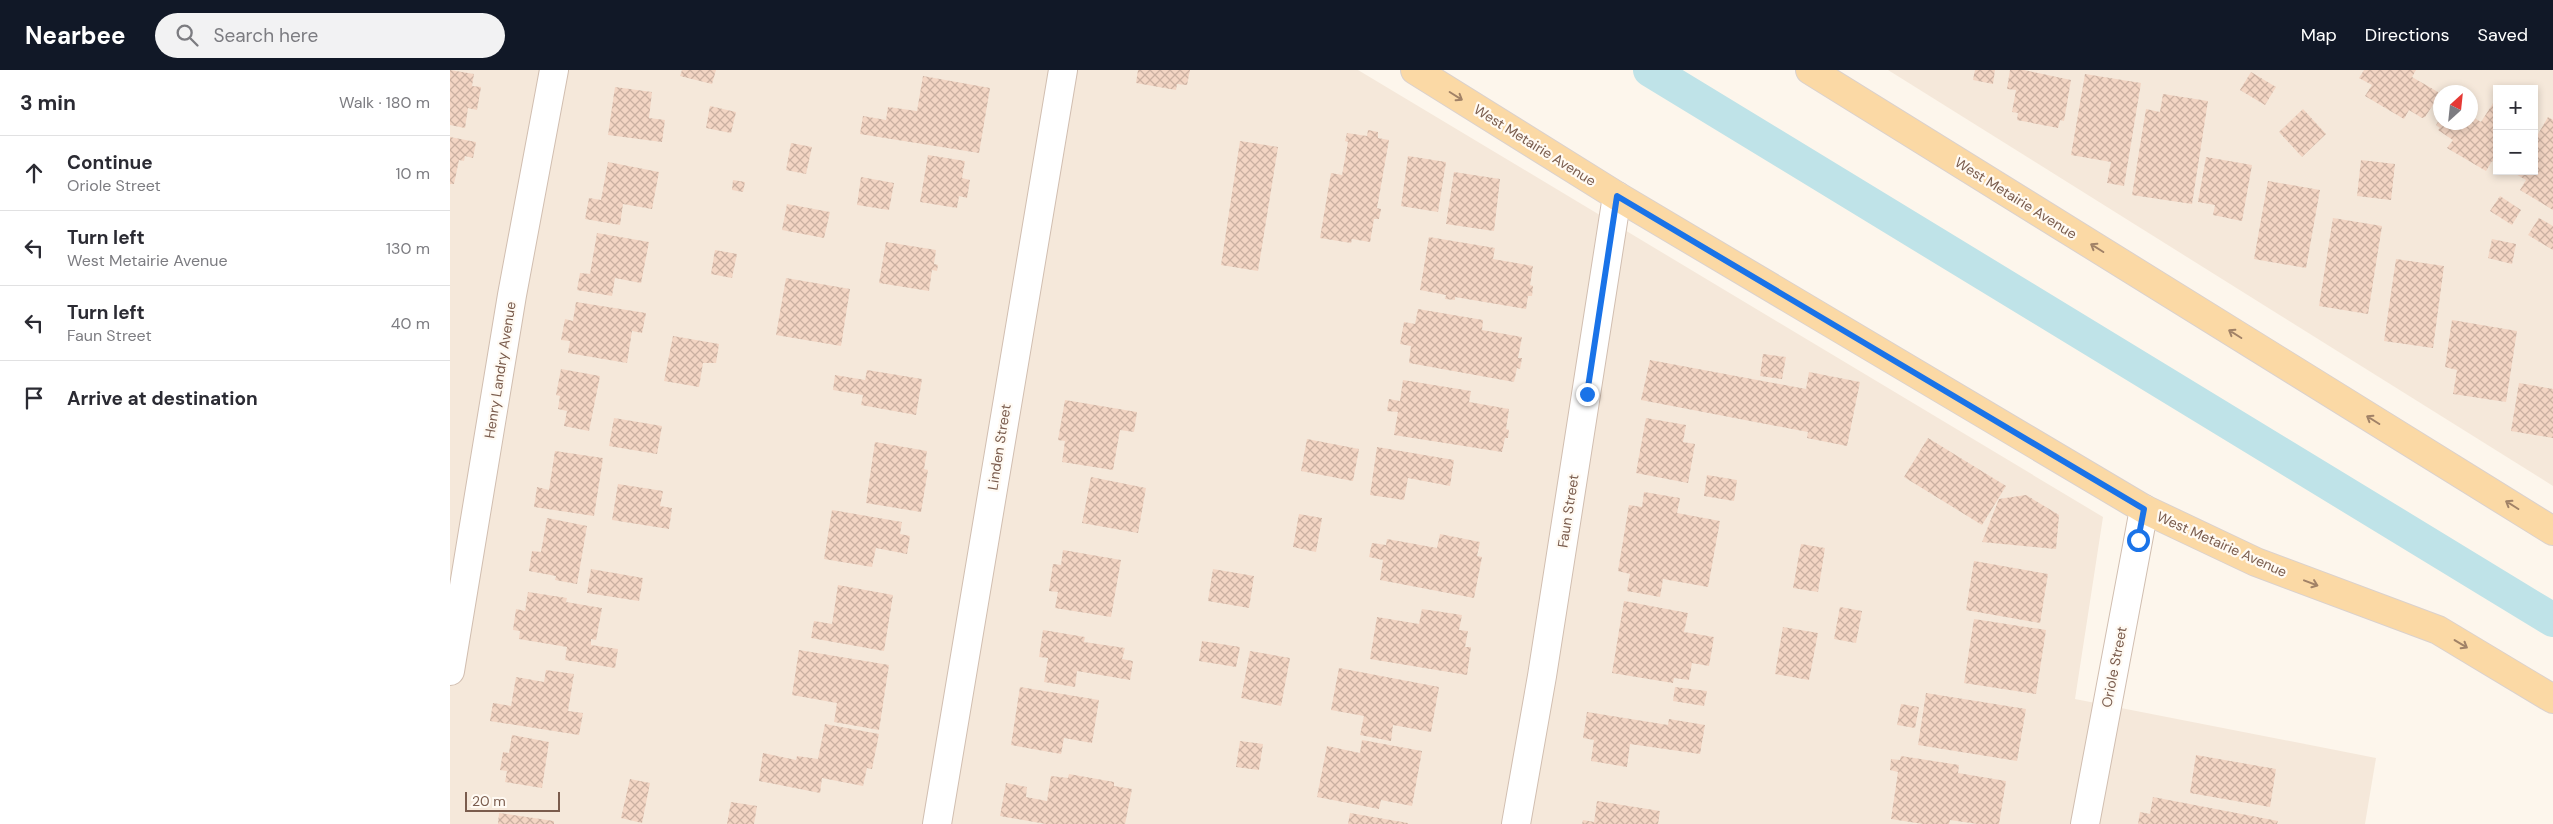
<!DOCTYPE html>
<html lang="en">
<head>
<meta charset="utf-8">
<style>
  :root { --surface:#fff; --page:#f2f2f3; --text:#2b2b33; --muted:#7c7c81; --line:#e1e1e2; --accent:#111827 }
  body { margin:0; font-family:"DM Sans",sans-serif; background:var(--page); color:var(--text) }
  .controls { position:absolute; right:15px; top:15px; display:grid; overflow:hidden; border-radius:0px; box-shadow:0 2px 8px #0003 }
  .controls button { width:45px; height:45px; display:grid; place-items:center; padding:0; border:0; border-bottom:1px solid var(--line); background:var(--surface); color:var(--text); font:25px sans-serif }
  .compass { position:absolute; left:1983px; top:15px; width:45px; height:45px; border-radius:50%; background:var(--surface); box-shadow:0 2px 8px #0003; rotate:27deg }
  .scale { position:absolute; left:15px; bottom:12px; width:95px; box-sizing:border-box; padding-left:5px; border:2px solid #7a5c4d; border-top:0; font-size:14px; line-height:18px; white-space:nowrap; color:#7a5c4d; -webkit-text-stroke:4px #fffaf3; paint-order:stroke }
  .stop { position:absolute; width:15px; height:15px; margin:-11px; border:4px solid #1a73e8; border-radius:50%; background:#fff }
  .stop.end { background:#1a73e8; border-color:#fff; box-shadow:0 1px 5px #0008 }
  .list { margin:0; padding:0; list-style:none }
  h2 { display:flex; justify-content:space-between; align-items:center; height:65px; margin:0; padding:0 20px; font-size:21px }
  h2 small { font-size:16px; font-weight:400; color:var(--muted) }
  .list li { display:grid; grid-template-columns:32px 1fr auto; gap:15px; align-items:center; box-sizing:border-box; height:75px; padding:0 20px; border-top:1px solid var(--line) }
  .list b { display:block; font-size:19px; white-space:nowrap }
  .list p { margin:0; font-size:16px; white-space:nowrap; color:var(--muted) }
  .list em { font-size:16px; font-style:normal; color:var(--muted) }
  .icon { flex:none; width:28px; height:28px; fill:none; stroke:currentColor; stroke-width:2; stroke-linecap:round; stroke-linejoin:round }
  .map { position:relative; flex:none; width:2103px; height:754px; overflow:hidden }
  header { display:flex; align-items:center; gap:30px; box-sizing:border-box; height:70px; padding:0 25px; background:var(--accent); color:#fff }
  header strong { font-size:24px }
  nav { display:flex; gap:28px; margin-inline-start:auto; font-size:18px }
  .search { width:350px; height:45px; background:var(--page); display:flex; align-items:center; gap:12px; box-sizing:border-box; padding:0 18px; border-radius:28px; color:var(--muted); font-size:19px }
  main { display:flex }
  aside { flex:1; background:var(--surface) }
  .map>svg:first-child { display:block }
  .residential { fill:#f5e8da; fill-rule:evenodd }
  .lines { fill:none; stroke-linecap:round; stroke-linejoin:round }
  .canal { stroke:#bfe3e8; stroke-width:34 }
  .building { fill:url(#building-cross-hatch) }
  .minor-casing { stroke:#d1beb0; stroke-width:30 }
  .major-casing { stroke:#dad1cd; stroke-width:30 }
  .minor { stroke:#fff; stroke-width:28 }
  .major { stroke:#fbd9a5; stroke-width:28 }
  .oneway { stroke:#a18267 }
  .route { stroke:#1a73e8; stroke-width:6 }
  .labels { text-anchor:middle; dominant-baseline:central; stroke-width:4.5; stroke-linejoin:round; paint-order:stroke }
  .street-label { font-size:14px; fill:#7a5c4d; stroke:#fffaf3 }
</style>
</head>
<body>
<header>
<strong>Nearbee</strong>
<div class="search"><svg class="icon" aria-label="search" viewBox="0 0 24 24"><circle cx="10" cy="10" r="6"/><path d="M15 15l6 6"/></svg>Search here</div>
<nav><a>Map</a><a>Directions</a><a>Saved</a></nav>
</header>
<main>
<aside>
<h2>3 min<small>Walk · 180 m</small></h2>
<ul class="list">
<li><svg class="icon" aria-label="ahead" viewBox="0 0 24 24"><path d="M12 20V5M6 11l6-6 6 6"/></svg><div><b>Continue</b><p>Oriole Street</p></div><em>10 m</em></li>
<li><svg class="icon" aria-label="left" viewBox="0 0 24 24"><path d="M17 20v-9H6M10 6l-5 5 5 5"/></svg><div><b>Turn left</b><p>West Metairie Avenue</p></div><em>130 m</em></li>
<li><svg class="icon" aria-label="left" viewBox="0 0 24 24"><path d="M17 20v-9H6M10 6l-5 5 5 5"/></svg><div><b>Turn left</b><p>Faun Street</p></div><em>40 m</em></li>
<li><svg class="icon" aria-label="arrive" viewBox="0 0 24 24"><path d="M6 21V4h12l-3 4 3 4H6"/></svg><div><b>Arrive at destination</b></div></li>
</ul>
</aside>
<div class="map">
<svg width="2103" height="754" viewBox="0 0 2103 754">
  <defs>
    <pattern id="building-cross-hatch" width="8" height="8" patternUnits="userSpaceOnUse" patternTransform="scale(1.25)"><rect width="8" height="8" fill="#f3d5c3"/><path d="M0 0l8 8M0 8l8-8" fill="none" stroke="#cab0a1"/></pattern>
  </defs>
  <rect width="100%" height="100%" fill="#fdf6ec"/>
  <path class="residential" d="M0 0H908L1653 447 1625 629 1926 688 1915 754H0Z
    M1438 0H2103V416ZM2047 19H2084V101H2047ZM1990 22H2020V52H1990Z"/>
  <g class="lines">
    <path class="canal" d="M1200 0 2103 550"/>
  </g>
  <path class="building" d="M0 0 24 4 22 16 31 17 27 40 18 38 15 58 0 55Z
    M232 0H266L262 14 230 6Z
    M688 0H740L737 15 727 14 726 20 686 13Z
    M1525 0H1545L1543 14 1523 10Z
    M1560 0H1574L1621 10 1614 51 1610 50 1608 58 1567 50 1568 43 1562 42 1566 20 1557 19Z
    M1914 0H1966L1962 7 1988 22V27L1975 47 1972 48 1959 40 1954 49 1915 26 1922 15 1909 8Z
    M1801 2 1826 17 1815 35 1790 20Z
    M1635 4 1691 13 1674 116 1657 113 1661 92 1621 85Z
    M473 6 540 18 529 83 410 64 413 46 436 50 438 37 467 41Z
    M165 17 202 22 199 48 215 50 212 72 158 65Z
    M1713 24 1758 31 1742 134 1682 125 1696 39 1710 42Z
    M2047 27V94L2042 91 2036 101 1997 78 2003 70 1988 60 1990 58 1986 55 1990 49V52H2020V45L2031 52Z
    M260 36 286 42 281 63 256 58Z
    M1853 39 1876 64 1852 87 1829 62Z
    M2098 47 2103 50V140L2070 120 2076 110 2064 103 2066 101H2084V71Z
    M918 60 928 62V68L939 70 927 138 931 139 929 149H924L920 172 902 169 901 173 870 168 881 103 892 105 898 72 895 71 897 63 917 66Z
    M0 67 26 72 23 88 15 86 14 91 9 90 4 114H0Z
    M790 71 828 77 808 201 771 195Z
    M341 73 362 77 356 104 336 100Z
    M478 85 515 91 512 108 520 110 517 128 509 126 507 138 470 132Z
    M958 86 996 92 988 142 951 136Z
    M1756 87 1802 95 1792 151 1763 145 1765 135 1748 132Z
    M1911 90 1945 94 1941 130 1907 126Z
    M158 92 209 102 202 139 173 134 170 155 135 149 139 128 151 130Z
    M1004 102 1050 109 1044 161 996 154Z
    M411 107 444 113 439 140 407 135Z
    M283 110 295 112 293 122 282 120Z
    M1818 111 1870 120 1856 198 1804 189Z
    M2050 126 2071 140 2062 155 2040 141Z
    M337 134 380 142 374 168 332 160Z
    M1883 148 1932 156 1918 244 1869 236Z
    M2089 148 2103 156V180L2078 165Z
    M147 163 199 172 191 213 165 208 162 226 127 220 130 203 140 204Z
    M979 167 1045 178 1043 189 1083 196 1080 215 1083 216 1082 226H1078L1076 239 1005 227V230L995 229 996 225 970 220Z
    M2042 169 2066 174 2062 194 2038 188Z
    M436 172 486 180 484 194 488 195 487 201 482 200 479 221 429 213Z
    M265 180 287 184 282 208 261 204Z
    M1946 189 1994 196 1983 278 1934 271Z
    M336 208 400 219 391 276 326 265Z
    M126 232 196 243 192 263 182 261 177 293 118 283 120 271 111 270 115 249 123 251Z
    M968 239 1033 250 1032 260 1072 267 1068 288H1072L1070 299 1067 298 1064 312 959 293 961 276 950 274 954 252 965 254Z
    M2002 250 2067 261 2056 332 2003 324 2007 300 1995 297Z
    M223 266 269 274 266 293H253L249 317 214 311Z
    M1313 284 1336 287 1332 309 1310 306Z
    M1200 290 1356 319 1359 302 1410 312 1397 376 1357 368 1358 362 1191 330Z
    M111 299 150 306 139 361 114 356 117 341 108 339 110 326 106 325Z
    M417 300 472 309 466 345 411 335 413 325 383 320 385 305 415 310Z
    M953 310 1021 321 1019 332 1059 339 1056 359 1059 360 1058 368H1055L1052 382 944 365 948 342 937 341 939 329 950 331Z
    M2069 313 2103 319V368L2061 361Z
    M615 330 687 342 684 362 670 360 663 400 612 392 615 371 608 370Z
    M164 348 212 356 207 384 159 376Z
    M1196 348 1236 355 1233 372 1245 374 1238 413 1186 403Z
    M1478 368 1556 416 1532 455 1454 407Z
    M857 369 909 379 903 411 851 401Z
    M425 372 477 381 474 399 478 400 471 442 416 433Z
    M927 377 1004 390 1000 416 958 408 954 430 920 425Z
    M105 381 153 388 144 446 84 437 87 417 99 420Z
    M1257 405 1287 410 1284 431 1254 426Z
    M641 407 696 418 688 463 632 453Z
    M168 414 213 421 210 436 222 438 219 459 162 450Z
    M1194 422 1230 428 1227 443 1270 451 1258 517 1213 509 1210 527 1177 521 1180 504 1168 501 1179 435 1192 437Z
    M1576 425 1609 445 1606 479 1532 472 1549 429Z
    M382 440 452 452 450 464 460 466 457 484 426 478 422 497 374 489Z
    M849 444 872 448 866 482 843 477Z
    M97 448 137 456 127 514 105 510 106 506 79 501 82 481 91 482Z
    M990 464 1030 472 1027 486 1032 487 1024 528 930 510 933 490 919 487 922 473 936 475 937 469 987 478Z
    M1351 474 1375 478 1368 522 1343 518Z
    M613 480 671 490 661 547 605 538 608 522 599 521 603 494 611 495Z
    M1524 491 1598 504 1590 553 1516 540Z
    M141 499 193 508 189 531 137 523Z
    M763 499 804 506 799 538 758 531Z
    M388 515 443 525 434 581 361 568 364 551 382 554Z
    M78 522 117 528 116 532 152 538 146 570 141 569V575L168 579 165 598 115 590 117 577 69 569 70 561 63 560 66 539 75 541Z
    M1174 531 1238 543 1234 562 1264 567 1259 596 1242 593 1239 610 1224 608 1223 613 1162 603Z
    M1390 537 1412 541 1406 573 1384 569Z
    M972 539 1012 545 1009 560 1018 561 1015 577H1021L1017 605 920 589 927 547 969 554Z
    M1524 549 1596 560 1586 624 1514 613Z
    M1333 557 1368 563 1359 610 1325 604Z
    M593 560 635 567 634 572 675 578 672 589 683 591 680 610 627 601 625 617 594 612 598 588 589 587Z
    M752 571 790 577 786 597 749 591Z
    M349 580 439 595 429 660 384 652 387 633 342 625Z
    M800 581 840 588 831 636 791 628Z
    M889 598 989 617 981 662 943 655 941 671 910 665 914 646 881 640Z
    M96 600 124 604 118 641 133 643 129 665 40 651 43 633 61 636 66 607 94 612Z
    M570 617 649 630 642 673 614 668 611 684 561 675Z
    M1225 617 1257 621 1254 636 1223 631Z
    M1476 623 1576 639 1567 691 1468 675Z
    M1451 634 1469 637 1465 658 1447 655Z
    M1137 642 1218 655 1219 649 1255 655 1250 684 1180 674 1177 697 1141 691 1144 670 1133 668Z
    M375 654 429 664 422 699 417 698 413 716 372 708 370 723 309 711 313 683 346 690 347 686 368 689Z
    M62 665 99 672 92 718 55 712 57 701 50 700 53 682 59 683Z
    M912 670 972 681 962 736 931 730 929 739 867 727 877 676 910 683Z
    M790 671 813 674 809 700 786 697Z
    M1746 685 1826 699 1820 737 1740 723Z
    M1451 686 1509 695 1508 703 1556 711 1549 754H1528L1500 750 1499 754H1473L1441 749 1448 702 1440 700 1441 689 1450 690Z
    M619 704 664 712V716L682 719 675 754H596L550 746 556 713 577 717 576 727 597 731 601 706 618 708Z
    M180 709 200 713 192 753 171 748Z
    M1703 727 1828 751 1827 754H1688L1690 742 1700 744Z
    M1147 731 1210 741 1208 754H1132L1133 750 1144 752Z
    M281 732 307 736 304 754H277Z
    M49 743 104 751V754H48Z
    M900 743 958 753V754H898Z"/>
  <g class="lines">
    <g class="minor-casing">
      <path id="minor" d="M0 601 62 225 104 0
        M487 754 613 0
        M1066 754 1092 606 1167 126
        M1635 754 1694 439"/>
    </g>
    <g class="major-casing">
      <path id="major" d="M965 0 1167 126 1694 439 1806 492 1988 560 2103 629
        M1360 0 2103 461"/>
    </g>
    <use href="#minor" class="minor"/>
    <use href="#major" class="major"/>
  </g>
  <defs><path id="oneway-shaft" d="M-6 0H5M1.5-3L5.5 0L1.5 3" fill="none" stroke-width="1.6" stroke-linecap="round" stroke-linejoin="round" transform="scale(1.25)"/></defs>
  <g class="oneway">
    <use href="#oneway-shaft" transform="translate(1006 26) rotate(32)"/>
    <use href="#oneway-shaft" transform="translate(1647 178) rotate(-148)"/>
    <use href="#oneway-shaft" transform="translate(1785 264) rotate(-148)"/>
    <use href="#oneway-shaft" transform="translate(1923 350) rotate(-148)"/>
    <use href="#oneway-shaft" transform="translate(2062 435) rotate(-148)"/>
    <use href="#oneway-shaft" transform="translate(1861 513) rotate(21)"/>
    <use href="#oneway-shaft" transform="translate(2011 574) rotate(31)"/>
  </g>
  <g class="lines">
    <path class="route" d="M1137 324 1167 126 1694 439 1688 470"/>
  </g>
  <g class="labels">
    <g class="street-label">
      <text transform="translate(1085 75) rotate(32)">West Metairie Avenue</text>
      <text transform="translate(1566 128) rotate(32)">West Metairie Avenue</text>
      <text transform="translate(50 300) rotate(-81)">Henry Landry Avenue</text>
      <text transform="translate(549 377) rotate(-81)">Linden Street</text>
      <text transform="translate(1118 441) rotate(-81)">Faun Street</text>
      <text transform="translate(1772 474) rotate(24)">West Metairie Avenue</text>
      <text transform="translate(1664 597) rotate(-79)">Oriole Street</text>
    </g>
  </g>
</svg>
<div class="controls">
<button>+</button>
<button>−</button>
</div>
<svg class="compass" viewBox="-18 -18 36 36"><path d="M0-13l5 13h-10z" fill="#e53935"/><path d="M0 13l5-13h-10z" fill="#7c7c81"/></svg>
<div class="scale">20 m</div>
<div class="stop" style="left:1688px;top:470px"></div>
<div class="stop end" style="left:1137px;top:324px"></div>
</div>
</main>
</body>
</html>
